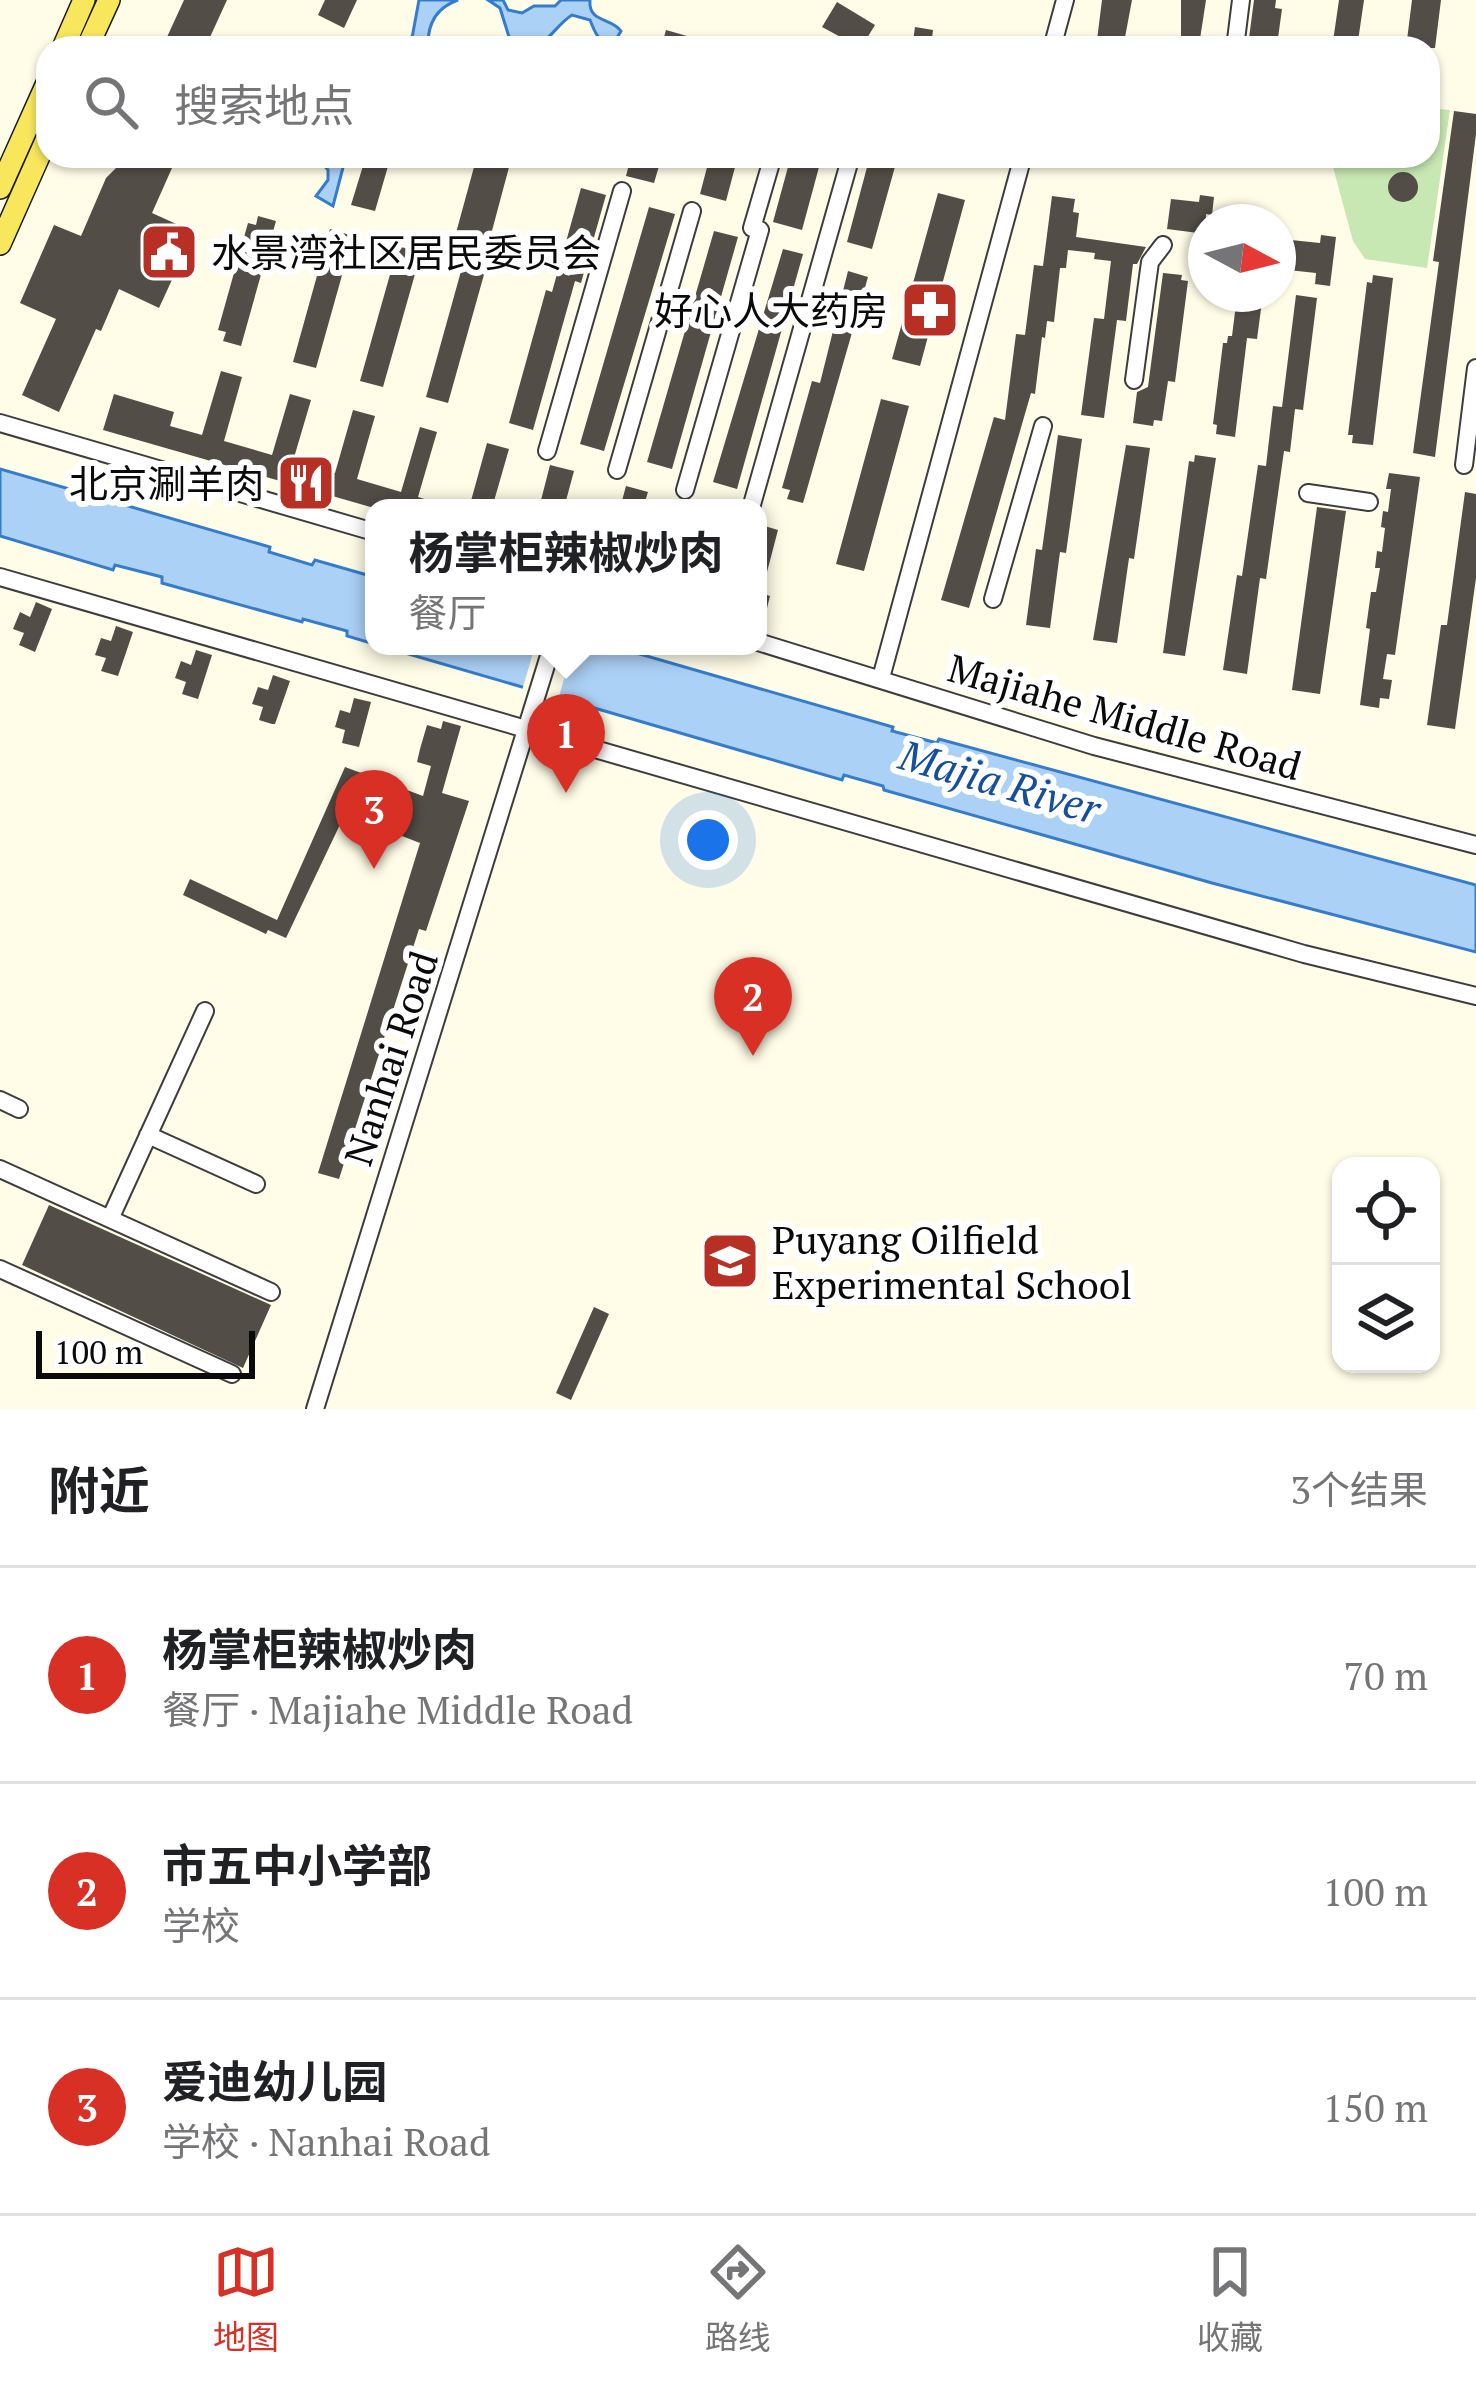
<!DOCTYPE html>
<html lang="zh">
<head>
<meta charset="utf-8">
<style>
  :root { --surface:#fff; --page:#f2f2f2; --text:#202124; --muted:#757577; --line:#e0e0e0; --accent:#d93025 }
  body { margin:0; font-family:"PT Serif","Noto Sans SC",serif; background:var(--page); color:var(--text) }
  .controls { position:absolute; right:36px; bottom:36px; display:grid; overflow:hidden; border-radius:24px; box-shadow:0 3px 9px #0004 }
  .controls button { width:108px; height:108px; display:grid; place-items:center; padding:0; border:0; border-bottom:3px solid var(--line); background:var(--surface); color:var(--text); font:60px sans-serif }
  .compass { position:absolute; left:1188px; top:204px; width:108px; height:108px; border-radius:50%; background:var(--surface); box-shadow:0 3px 9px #0004; rotate:97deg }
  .scale { position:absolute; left:36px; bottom:30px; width:219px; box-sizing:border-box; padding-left:12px; border:6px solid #0a0a0a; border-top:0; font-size:33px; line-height:42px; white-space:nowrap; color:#0a0a0a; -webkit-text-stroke:9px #fff; paint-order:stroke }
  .you { position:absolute; left:708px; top:840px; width:42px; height:42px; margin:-30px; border:9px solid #fff; border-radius:50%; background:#1a73e8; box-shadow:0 0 0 18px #1a73e833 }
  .badge { display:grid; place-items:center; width:78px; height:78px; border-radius:50%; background:var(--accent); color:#fff; font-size:39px; font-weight:700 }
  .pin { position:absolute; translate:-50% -99px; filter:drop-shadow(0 3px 6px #0008) }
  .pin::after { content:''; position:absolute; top:63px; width:42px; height:36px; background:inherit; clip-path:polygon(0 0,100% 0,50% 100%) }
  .popup { position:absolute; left:365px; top:499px; width:402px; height:156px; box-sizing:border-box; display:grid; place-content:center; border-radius:24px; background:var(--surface); filter:drop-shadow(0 3px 9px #0005); font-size:39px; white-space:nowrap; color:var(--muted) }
  .popup b { font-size:45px; color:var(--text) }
  .popup::after { content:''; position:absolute; left:50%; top:100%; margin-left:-24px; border:24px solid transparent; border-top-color:var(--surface) }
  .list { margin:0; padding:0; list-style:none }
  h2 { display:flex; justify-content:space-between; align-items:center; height:156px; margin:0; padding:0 48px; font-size:51px }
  h2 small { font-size:39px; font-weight:400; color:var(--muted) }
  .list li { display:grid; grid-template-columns:78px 1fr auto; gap:36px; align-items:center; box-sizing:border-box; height:216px; padding:0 48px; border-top:3px solid var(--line) }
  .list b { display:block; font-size:45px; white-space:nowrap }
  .list p { margin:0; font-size:39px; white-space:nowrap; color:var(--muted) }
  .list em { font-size:39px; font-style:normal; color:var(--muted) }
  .icon { flex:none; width:66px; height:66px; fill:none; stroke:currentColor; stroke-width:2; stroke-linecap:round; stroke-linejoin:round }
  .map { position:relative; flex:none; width:1476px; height:1409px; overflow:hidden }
  .search { position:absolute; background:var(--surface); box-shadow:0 3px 9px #0004; left:36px; right:36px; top:36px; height:132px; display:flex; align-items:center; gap:30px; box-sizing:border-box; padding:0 42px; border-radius:36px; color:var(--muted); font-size:45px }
  .sheet { height:804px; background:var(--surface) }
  nav { display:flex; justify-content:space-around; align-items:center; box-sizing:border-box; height:168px; border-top:3px solid var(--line); background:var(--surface); font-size:33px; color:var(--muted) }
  nav a { display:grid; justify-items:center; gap:6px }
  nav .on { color:var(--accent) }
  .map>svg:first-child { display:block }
  .green { fill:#c7e8b2 }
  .water { fill:#acd1f6; stroke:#347ccc; stroke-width:3 }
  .pier { fill:#fffde7 }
  .building { fill:#524d46 }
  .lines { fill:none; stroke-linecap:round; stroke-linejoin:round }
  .minor-casing { stroke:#3d3d3d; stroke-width:20 }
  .major-casing { stroke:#1b1b1b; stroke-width:24 }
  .minor { stroke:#fff; stroke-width:16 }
  .major { stroke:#f8e75d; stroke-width:21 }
  .labels { text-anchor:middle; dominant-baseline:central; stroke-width:12; stroke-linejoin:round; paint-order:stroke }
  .poi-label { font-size:39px; fill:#0a0a0a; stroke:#fff; text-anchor:start }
  .street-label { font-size:39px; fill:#0a0a0a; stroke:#fff }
  .water-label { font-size:42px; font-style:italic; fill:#154f9a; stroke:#fff }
</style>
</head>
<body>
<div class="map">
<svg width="1476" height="1409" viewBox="0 0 1476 1409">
  <rect width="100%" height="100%" fill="#fffde7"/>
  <path class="green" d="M1428 108 1450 110 1427 268 1365 259 1353 241 1330 156H1428Z"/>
  <path class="water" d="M419 0H458C435 8 427 26 428 48H385L412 38Z
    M488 0H503L508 10 522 13 534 6H555L561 0H590C588 23 611 17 621 31L615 41C599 47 595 32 590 20L572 15C556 25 549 43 531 48L524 41 510 40 500 8Z
    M316 156H346L333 206 316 196 328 180V170Z
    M0 469 270 547 269 552 312 565 315 560 374 577V644L347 636V631L303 619 302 622 162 583V577L115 565 113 570 0 536Z
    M381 646H612L893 727 892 731 937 743 939 739 1476 885V952L1212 883 884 790 883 786 844 775 842 780Z"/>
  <path class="pier" d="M535 646H573L557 704 521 694Z"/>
  <path class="building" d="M184 0H227L205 48H162Z
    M325 0H357L344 28 318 15Z
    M1102 0H1132L1123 48H1096Z
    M1181 0H1206L1200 39 1181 36Z
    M1254 0H1276L1275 8 1282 9 1278 38H1249Z
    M1339 0H1364L1357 48H1332Z
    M1412 0H1441L1435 48H1406Z
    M837 2 875 25 861 48 822 27Z
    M915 27 933 30 931 48H912Z
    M666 30 694 38 691 48H661Z
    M1454 111 1476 114V134L1435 457 1413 453 1439 262 1433 261Z
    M128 156H143L172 168 152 213 194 232 159 308 119 289 101 331 96 329 59 412 22 395 56 319 20 303 54 225 81 236 106 178Z
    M366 156H391L375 211 351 205Z
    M477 156H512L489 242 456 233Z
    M631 156H662L654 183 626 176Z
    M710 156H738L726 201 700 194Z
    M791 156H822L802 230 773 222Z
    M870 156H898L872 249 847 242Z
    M1388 187a15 15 0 1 1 30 0a15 15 0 1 1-30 0Z
    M581 188 606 195 581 283 575 281 533 430 509 423 546 290 552 292Z
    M938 193 965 200 920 366 892 359Z
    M1200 195 1214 197 1212 215 1206 214V234L1167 229 1171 199 1199 202Z
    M1052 196 1075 199 1073 212 1079 213 1076 237 1146 247 1137 264H1133L1126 321 1117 320 1104 418 1081 415 1094 318 1104 319 1111 261 1094 259 1095 253 1068 250 1066 268H1060L1054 322 1047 321 1045 338 1042 337 1035 394 1031 393 969 608 941 600 994 417 1005 420 1016 334 1025 335 1034 265 1043 266Z
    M649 207 675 214 604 451 580 444Z
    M258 216 276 221 241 346 223 341 226 332 218 330 248 223 256 225Z
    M330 229 353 236 316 368 293 362Z
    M714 231 738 237 672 469 647 462Z
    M1321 235 1336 237 1330 286 1315 284 1316 273 1288 270 1291 240 1320 243Z
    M398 246 421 253 383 387 360 381Z
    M783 249 803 254 737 489 713 482Z
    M463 264 485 271 448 403 426 397Z
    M848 271 868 277 803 503 787 499 790 490 782 488 812 381 820 383Z
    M1163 273 1182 275 1181 280 1188 281 1175 382 1168 381 1162 421 1154 420 1153 426 1133 423 1137 392 1148 387Z
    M1373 275 1393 278 1373 445 1352 443 1353 435H1348L1367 282 1372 283Z
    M1241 294H1263L1257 339 1247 338 1235 437 1216 434 1217 425 1213 424 1223 343H1227L1228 336H1232L1237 296Z
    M1296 295 1317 298 1303 410 1295 409 1290 452 1284 451 1266 579 1260 578 1247 674 1223 670 1237 575 1242 576 1258 465 1266 466 1273 406 1282 407Z
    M221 371 242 377 224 441 272 455 290 394 311 400 293 461 335 473 353 410 375 416 357 479 401 492 420 427 437 432 418 497 444 505V508H374L103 430 114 394 174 412 170 426 202 435Z
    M881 399 909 406 864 571 836 564Z
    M1058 435 1082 439 1066 553 1060 552 1050 628 1026 625 1036 549 1042 550Z
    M487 443 509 449 492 508H469Z
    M1126 445 1150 448 1134 559 1129 558 1117 643 1093 640Z
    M1195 455 1216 458 1185 656 1163 653 1189 461 1194 462Z
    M550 465 574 471 564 508H539Z
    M1389 473 1420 477 1395 655 1387 654 1383 679 1392 680 1389 699 1380 698 1379 708 1360 705 1370 629 1366 628 1371 592H1376L1380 568H1375L1377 551 1382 552 1385 528 1381 527 1383 511 1388 512 1391 489H1386Z
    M626 486 648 492 643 508H620Z
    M1465 492 1476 494V578L1455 729 1427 725 1441 625H1447Z
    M1317 507 1346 511 1320 694 1292 690Z
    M758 524 778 530 762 591H758Z
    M758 592 770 596 762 628 758 627Z
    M36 602 52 609 35 652 19 645 24 633 13 629 20 612 30 617Z
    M116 626 133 632 118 676 101 671 106 658 95 655 101 638 111 641Z
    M196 650 212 655 198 699 182 694 186 682 175 678 181 661 191 665Z
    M273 675 290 681 275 724H272L259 720 263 707 252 704 258 687 268 690Z
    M354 698 371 702 359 747 342 743 345 730 335 727 340 710 350 713Z
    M443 721 461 726 442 793 469 801 426 931 419 929 339 1179 318 1173 420 843 345 814 286 938 268 930 266 934 183 895 190 879 277 920 345 767 423 796 431 766 417 762 420 749 427 725 441 729Z
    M49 1205 271 1305 243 1368 22 1265Z
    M594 1307 609 1314 571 1400 556 1393Z"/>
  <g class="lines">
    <g class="minor-casing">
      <path id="minor" d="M1052 48 1065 0
        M1235 48 1241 0
        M752 228 773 156
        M1134 380 1150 262 1163 245
        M0 423 374 532
        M547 451 622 191
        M1464 465 1476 368
        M617 470 692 211
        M685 490 760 230
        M1308 493 1369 502
        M751 508 851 156
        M0 577 1304 954 1476 996
        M993 599 1043 426
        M758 642 1094 746 1476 845
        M881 678 1023 156
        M0 1100 19 1109
        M148 1135 256 1184
        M0 1169 271 1292
        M110 1219 205 1011
        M0 1269 232 1374
        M315 1409 552 646"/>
    </g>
    <g class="major-casing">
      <path id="major" d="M63 48 84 0
        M87 48 109 0
        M0 188 48 81
        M0 244 48 136"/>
    </g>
    <use href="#minor" class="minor"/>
    <use href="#major" class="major"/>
  </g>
  <defs>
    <g id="civic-square" transform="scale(3)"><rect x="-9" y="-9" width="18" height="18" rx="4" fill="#b83024" stroke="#fff"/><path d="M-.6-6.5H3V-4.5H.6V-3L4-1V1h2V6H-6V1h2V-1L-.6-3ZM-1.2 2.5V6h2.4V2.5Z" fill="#fff"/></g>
    <g id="pharmacy-square" transform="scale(3)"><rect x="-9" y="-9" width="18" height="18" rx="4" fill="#b83024" stroke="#fff"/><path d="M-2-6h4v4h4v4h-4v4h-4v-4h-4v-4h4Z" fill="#fff"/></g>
    <g id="restaurant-square" transform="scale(3)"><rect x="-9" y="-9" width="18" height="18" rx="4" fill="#b83024" stroke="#fff"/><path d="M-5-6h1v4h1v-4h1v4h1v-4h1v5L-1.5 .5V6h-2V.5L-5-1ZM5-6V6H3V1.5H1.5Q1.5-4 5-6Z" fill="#fff"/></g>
    <g id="school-square" transform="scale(3)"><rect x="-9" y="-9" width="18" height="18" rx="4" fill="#b83024" stroke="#fff"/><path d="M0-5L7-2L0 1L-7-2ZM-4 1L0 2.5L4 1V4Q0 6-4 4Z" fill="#fff"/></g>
  </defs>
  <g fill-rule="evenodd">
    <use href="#civic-square" x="169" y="252"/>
    <use href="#pharmacy-square" x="930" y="310"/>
    <use href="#restaurant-square" x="306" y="483"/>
    <use href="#school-square" x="730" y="1261"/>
  </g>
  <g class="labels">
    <g class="poi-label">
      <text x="211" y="252">水景湾社区居民委员会</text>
      <text x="888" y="310" text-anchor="end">好心人大药房</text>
      <text x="264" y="483" text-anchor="end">北京涮羊肉</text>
      <text x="772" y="1239">Puyang Oilfield<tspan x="772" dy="45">Experimental School</tspan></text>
    </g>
    <g class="street-label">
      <text transform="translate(1125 716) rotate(16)">Majiahe Middle Road</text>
      <text transform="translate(390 1058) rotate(-72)">Nanhai Road</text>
    </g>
    <g class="water-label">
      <text transform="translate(1000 781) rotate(16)">Majia River</text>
    </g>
  </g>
</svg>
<div class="controls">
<button><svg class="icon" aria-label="locate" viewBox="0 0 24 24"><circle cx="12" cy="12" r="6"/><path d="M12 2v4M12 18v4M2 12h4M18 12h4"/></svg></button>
<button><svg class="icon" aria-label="layers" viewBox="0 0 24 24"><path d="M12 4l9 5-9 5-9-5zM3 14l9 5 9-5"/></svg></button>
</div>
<svg class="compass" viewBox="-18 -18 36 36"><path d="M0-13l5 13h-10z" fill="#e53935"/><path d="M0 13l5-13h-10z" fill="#757577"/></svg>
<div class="scale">100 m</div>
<div class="you"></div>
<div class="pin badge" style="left:566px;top:793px">1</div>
<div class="popup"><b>杨掌柜辣椒炒肉</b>餐厅</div>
<div class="pin badge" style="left:753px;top:1056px">2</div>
<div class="pin badge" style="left:374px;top:869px">3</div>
<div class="search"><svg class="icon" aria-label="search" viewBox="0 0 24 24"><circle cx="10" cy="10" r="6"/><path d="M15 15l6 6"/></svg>搜索地点</div>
</div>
<section class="sheet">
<h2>附近<small>3个结果</small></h2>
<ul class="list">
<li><span class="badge">1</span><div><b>杨掌柜辣椒炒肉</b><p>餐厅 · Majiahe Middle Road</p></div><em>70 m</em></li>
<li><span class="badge">2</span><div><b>市五中小学部</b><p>学校</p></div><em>100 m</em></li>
<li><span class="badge">3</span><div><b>爱迪幼儿园</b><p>学校 · Nanhai Road</p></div><em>150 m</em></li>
</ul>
</section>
<nav>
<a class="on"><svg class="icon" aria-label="map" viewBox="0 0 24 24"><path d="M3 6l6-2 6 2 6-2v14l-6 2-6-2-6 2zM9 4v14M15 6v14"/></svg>地图</a>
<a><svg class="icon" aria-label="directions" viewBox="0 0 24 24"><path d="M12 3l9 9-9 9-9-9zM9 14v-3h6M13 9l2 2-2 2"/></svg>路线</a>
<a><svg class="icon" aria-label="saved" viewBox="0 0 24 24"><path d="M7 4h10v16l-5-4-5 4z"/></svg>收藏</a>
</nav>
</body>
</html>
